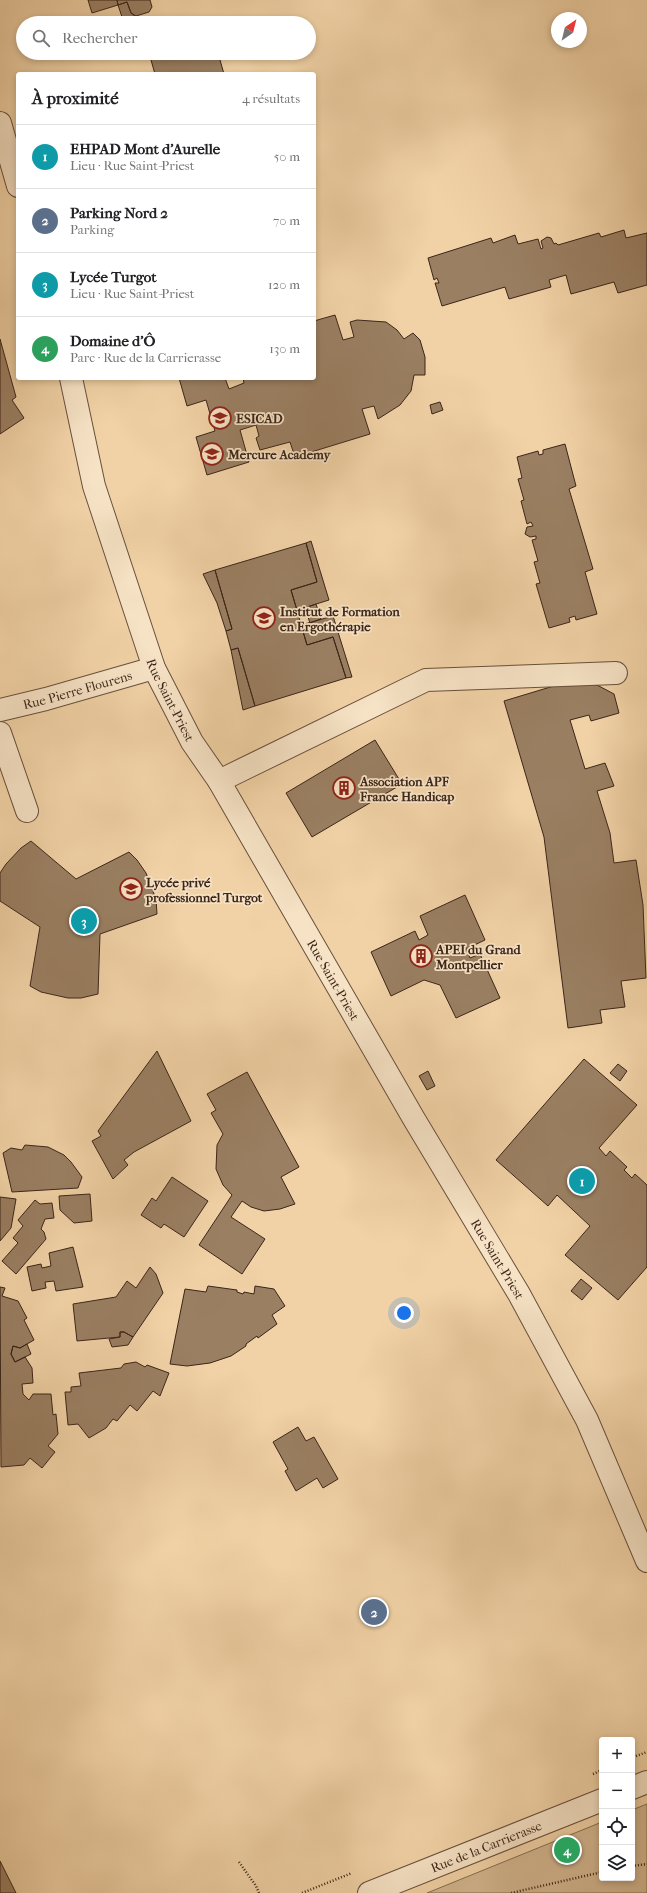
<!DOCTYPE html>
<html lang="fr">
<head>
<meta charset="utf-8">
<style>
  :root { --surface:#fff; --page:#f2f2f2; --text:#202124; --muted:#757577; --line:#e0e0e0; --accent:#0b8043 }
  body { margin:0; font-family:"IM FELL French Canon",serif; background:var(--page); color:var(--text) }
  .controls { position:absolute; right:12px; bottom:12px; display:grid; overflow:hidden; border-radius:4px; box-shadow:0 2px 6px #0003 }
  .controls button { width:36px; height:36px; display:grid; place-items:center; padding:0; border:0; border-bottom:1px solid var(--line); background:var(--surface); color:var(--text); font:20px sans-serif }
  .compass { position:absolute; left:551px; top:12px; width:36px; height:36px; border-radius:50%; background:var(--surface); box-shadow:0 2px 6px #0003; rotate:35deg }
  .you { position:absolute; left:404px; top:1313px; width:14px; height:14px; margin:-10px; border:3px solid #fff; border-radius:50%; background:#1a73e8; box-shadow:0 0 0 6px #1a73e833 }
  .badge { display:grid; place-items:center; width:26px; height:26px; border-radius:50%; background:var(--accent); color:#fff; font-size:13px; font-weight:700 }
  .pin { position:absolute; translate:-50% -50%; border:2px solid #fff; box-shadow:0 1px 4px #0006 }
  .list { margin:0; padding:0; list-style:none }
  h2 { display:flex; justify-content:space-between; align-items:center; height:52px; margin:0; padding:0 16px; font-size:17px }
  h2 small { font-size:13px; font-weight:400; color:var(--muted) }
  .list li { display:grid; grid-template-columns:26px 1fr auto; gap:12px; align-items:center; box-sizing:border-box; height:64px; padding:0 16px; border-top:1px solid var(--line) }
  .list b { display:block; font-size:15px; white-space:nowrap }
  .list p { margin:0; font-size:13px; white-space:nowrap; color:var(--muted) }
  .list em { font-size:13px; font-style:normal; color:var(--muted) }
  .icon { flex:none; width:22px; height:22px; fill:none; stroke:currentColor; stroke-width:2; stroke-linecap:round; stroke-linejoin:round }
  .map { position:relative; flex:none; width:647px; height:1893px; overflow:hidden }
  .search { position:absolute; background:var(--surface); box-shadow:0 2px 6px #0003; left:16px; top:16px; width:300px; height:44px; display:flex; align-items:center; gap:10px; box-sizing:border-box; padding:0 14px; border-radius:22px; color:var(--muted); font-size:15px }
  .panel { position:absolute; background:var(--surface); box-shadow:0 2px 6px #0003; left:16px; top:72px; width:300px; height:308px; border-radius:4px }
  .map>svg:first-child { display:block }
  .green { fill:#d2b58e; stroke:#876d54 }
  .building { fill:#9a7f62; stroke:#3c2519 }
  .lines { fill:none; stroke-linecap:round; stroke-linejoin:round }
  .minor-casing { stroke:#69503c; stroke-width:24 }
  .path { stroke:#3c2519; stroke-width:2.5; stroke-dasharray:1 2; stroke-linecap:butt }
  .minor { stroke:#f6e2c5; stroke-width:22 }
  .labels { text-anchor:middle; dominant-baseline:central; stroke-width:3.5; stroke-linejoin:round; paint-order:stroke }
  .poi-label { font-size:13px; font-weight:bold; fill:#3c2519; stroke:#f6e2c5; text-anchor:start }
  .street-label { font-size:13px; fill:#3c2519; stroke:#f6e2c5 }
</style>
</head>
<body>
<div class="map">
<svg width="647" height="1893" viewBox="0 0 647 1893">
  <rect width="100%" height="100%" fill="#f1d2a6"/>
  <filter id="stains"><feTurbulence type="fractalNoise" baseFrequency=".005" numOctaves="4"/><feColorMatrix values="0 0 0 0 .2 0 0 0 0 .09 0 0 0 0 .02 0 0 0 .5 -.17"/></filter>
  <radialGradient id="worn" r=".72"><stop offset=".6" stop-color="#630" stop-opacity="0"/><stop offset="1" stop-color="#630" stop-opacity=".3"/></radialGradient>
  <path class="green" d="M647 1804V1893H427L602 1822V1878H632V1810Z"/>
  <path class="building" d="M88 0H117L118 5 92 13Z
    M117 0H150L152 7 149 12 136 16 131 13 127 2 118 5Z
    M127 2 131 13 144 23H124L118 5Z
    M149 53H162L164 55 167 53H212L220 60 224 74H155Z
    M624 230 626 238 647 233V285L618 293 614 282 571 294 566 275 549 280 551 287 509 299 505 287 442 306 435 283H439L437 278 434 280 428 258 491 238 493 243 515 235 518 244 538 239 541 249 543 248 541 241 547 237 551 238 554 244 556 243 558 245 599 233 601 237Z
    M335 315 343 340 354 337 350 322 357 320 386 322 397 330 404 339 413 333 420 340 425 357V375H414L411 391 400 405 378 419 374 406 362 409 370 434 295 457 290 442 260 450 256 438 259 436 256 425 240 430 249 462 207 475 196 437 215 431 206 400 187 406 179 378H225L229 389 244 383 243 378H314V321Z
    M0 339 16 397 12 400 24 418 0 434Z
    M440 402 443 410 432 414 430 405Z
    M565 444 576 486 569 489 593 569 585 572 597 614 576 620 575 616 569 618 570 622 549 628 536 584 540 583 534 562 538 561 532 540 536 539V536L530 537 525 534 527 527 533 526 531 522 527 524 521 501 524 500 518 479 522 478 517 457 538 451 539 455 543 454V450Z
    M311 541 329 600 297 610 291 590 317 582 306 543Z
    M306 543 317 582 291 590 307 645 333 637 346 678 255 706 238 648 231 650 226 631 232 629 215 570Z
    M215 570 232 629 226 631 217 603 203 574Z
    M316 604 321 619 310 623 305 608Z
    M333 616 352 677 346 678 333 637 307 645 301 625Z
    M238 648 255 706 243 710 231 650Z
    M585 683 597 685 614 694 619 713 591 721 589 715 570 720 585 769 605 763 614 786 597 791 610 833 614 863 636 860 643 905 646 978 621 981 625 1007 600 1010 602 1023 568 1028 544 837 504 701 557 685Z
    M375 740 402 784 312 837 286 793Z
    M31 841 76 879 129 852 137 860 146 873 156 899 157 914 100 934 98 994 81 998H68L41 992 30 986 40 927 0 901V873L6 864 21 848Z
    M465 895 485 940 466 949 470 958 480 954 500 998 456 1018 440 985 424 980 391 996 371 952 415 931 419 940 428 935 420 916Z
    M157 1051 191 1121 134 1152 124 1160 128 1165 113 1179 92 1141 101 1136 98 1131Z
    M584 1059 637 1105 599 1148 606 1156 610 1151 627 1167 624 1170 632 1178 635 1174 647 1185V1267L618 1300 565 1255 590 1226 557 1195 548 1206 496 1160Z
    M618 1064 627 1071 620 1081 610 1073Z
    M428 1071 435 1086 427 1090 419 1076Z
    M247 1072 299 1167 281 1177 295 1204 280 1209 264 1211 251 1207 242 1201 231 1217 265 1239 242 1274 199 1245 232 1195 223 1185 216 1169 217 1145 223 1134 211 1113 216 1110 207 1094Z
    M25 1145 48 1147 64 1155 71 1162 82 1177 78 1188 12 1192 3 1153 11 1148 22 1150Z
    M172 1177 208 1201 184 1237 164 1224 161 1228 141 1215 152 1198 156 1201Z
    M90 1194 92 1221 74 1223 60 1210 59 1196Z
    M0 1197 16 1199 11 1228 0 1241Z
    M35 1200 40 1204 52 1203 54 1218 45 1219 41 1229 44 1232 46 1239 16 1274 2 1261 18 1243 13 1238 23 1226 18 1220Z
    M73 1247 83 1287 56 1291 54 1281 45 1282 46 1288 32 1291 27 1267 41 1264 42 1268 51 1266 49 1253Z
    M150 1267 156 1274 163 1293 133 1337 124 1332H120V1337L77 1341 73 1304 116 1297 127 1281 136 1288Z
    M581 1279 592 1288 582 1300 571 1291Z
    M208 1286 237 1290V1292L243 1294 244 1292 254 1294 255 1286 274 1289 285 1306 272 1315 277 1324 258 1338 257 1336 246 1344V1346L231 1356 210 1363 187 1366 170 1364 185 1289 206 1292Z
    M0 1287 5 1288 2 1296 18 1301 27 1318 24 1320 34 1340 20 1348 13 1346 11 1354 15 1362 25 1357 32 1368 33 1383 22 1384 23 1394 29 1400 33 1394H51L53 1415 56 1414 58 1434 48 1446 55 1452 42 1468 30 1458 24 1465 1 1467Z
    M120 1332H124L133 1337 128 1345 112 1347 109 1339 120 1337Z
    M27 1344 31 1354 15 1362 11 1354 13 1346 20 1348Z
    M136 1362 145 1367 147 1365 169 1373 160 1396 153 1391 137 1411 130 1405 117 1421 113 1419 106 1428 89 1438 78 1424 68 1425 65 1392H71V1387L81 1386 79 1373 121 1368 124 1364Z
    M298 1427 306 1441 314 1437 338 1479 323 1488 317 1478 296 1491 285 1471 288 1469 273 1442Z
    M0 1861 16 1893H0Z"/>
  <g class="lines">
    <g class="minor-casing">
      <g id="minor">
        <path d="M0 123 18 186"/>
        <path id="s1" d="M71 378 94 486 154 668 192 742 219 781 414 1119 519 1294 587 1420 647 1561"/>
        <path id="s2" d="M0 710 46 699 154 668"/>
        <path d="M0 733 27 811"/>
        <path d="M219 781 426 680 616 673"/>
        <path d="M632 1788 647 1782"/>
        <path id="s3" d="M369 1893 602 1800"/>
      </g>
    </g>
    <path class="path" d="M636 1756 647 1752
      M593 1774 602 1770
      M239 1862 256 1886 259 1893
      M632 1866 647 1864
      M302 1893 352 1873
      M511 1893 602 1872"/>
    <use href="#minor" class="minor"/>
  </g>
  <defs>
    <g id="university-ring" transform="scale(1.15)"><circle r="9.5" fill="#f6e2c5" stroke="#8f2418" stroke-width="1.5"/><path d="M0-5L7-2L0 1L-7-2ZM-4 1L0 2.5L4 1V4Q0 6-4 4Z" fill="#8f2418"/></g>
    <g id="building-ring" transform="scale(1.15)"><circle r="9.5" fill="#f6e2c5" stroke="#8f2418" stroke-width="1.5"/><path d="M-4-6H4V6H1V3H-1V6H-4ZM-2.5-4.3h1.7v1.8h-1.7ZM.8-4.3h1.7v1.8H.8ZM-2.5-1h1.7V.8h-1.7ZM.8-1h1.7V.8H.8Z" fill="#8f2418"/></g>
    <g id="school-ring" transform="scale(1.15)"><circle r="9.5" fill="#f6e2c5" stroke="#8f2418" stroke-width="1.5"/><path d="M0-5L7-2L0 1L-7-2ZM-4 1L0 2.5L4 1V4Q0 6-4 4Z" fill="#8f2418"/></g>
  </defs>
  <g fill-rule="evenodd">
    <use href="#university-ring" x="220" y="418"/>
    <use href="#university-ring" x="212" y="454"/>
    <use href="#university-ring" x="264" y="618"/>
    <use href="#building-ring" x="344" y="788"/>
    <use href="#school-ring" x="131" y="889"/>
    <use href="#building-ring" x="421" y="956"/>
  </g>
  <g class="labels">
    <g class="poi-label">
      <text x="236" y="418">ESICAD</text>
      <text x="228" y="454">Mercure Academy</text>
      <text x="280" y="611">Institut de Formation<tspan x="280" dy="15">en Ergothérapie</tspan></text>
      <text x="360" y="781">Association APF<tspan x="360" dy="15">France Handicap</tspan></text>
      <text x="146" y="882">Lycée privé<tspan x="146" dy="15">professionnel Turgot</tspan></text>
      <text x="436" y="949">APEI du Grand<tspan x="436" dy="15">Montpellier</tspan></text>
    </g>
    <g class="street-label">
      <text stroke="none"><textPath href="#s2" startOffset="80">Rue Pierre Flourens</textPath></text>
      <text stroke="none"><textPath href="#s1" startOffset="338">Rue Saint-Priest</textPath></text>
      <text stroke="none"><textPath href="#s1" startOffset="662">Rue Saint-Priest</textPath></text>
      <text stroke="none"><textPath href="#s1" startOffset="986">Rue Saint-Priest</textPath></text>
      <text stroke="none"><textPath href="#s3" startOffset="126">Rue de la Carrierasse</textPath></text>
    </g>
  </g>
  <rect width="100%" height="100%" filter="url(#stains)"/>
  <rect width="100%" height="100%" fill="url(#worn)"/>
</svg>
<div class="controls">
<button>+</button>
<button>−</button>
<button><svg class="icon" aria-label="locate" viewBox="0 0 24 24"><circle cx="12" cy="12" r="6"/><path d="M12 2v4M12 18v4M2 12h4M18 12h4"/></svg></button>
<button><svg class="icon" aria-label="layers" viewBox="0 0 24 24"><path d="M12 4l9 5-9 5-9-5zM3 14l9 5 9-5"/></svg></button>
</div>
<svg class="compass" viewBox="-18 -18 36 36"><path d="M0-13l5 13h-10z" fill="#e53935"/><path d="M0 13l5-13h-10z" fill="#757577"/></svg>
<div class="you"></div>
<div class="pin badge" style="left:582px;top:1181px;background:#0f9aa8">1</div>
<div class="pin badge" style="left:374px;top:1612px;background:#5c6f8a">2</div>
<div class="pin badge" style="left:84px;top:921px;background:#0f9aa8">3</div>
<div class="pin badge" style="left:567px;top:1850px;background:#2e9e5b">4</div>
<div class="search"><svg class="icon" aria-label="search" viewBox="0 0 24 24"><circle cx="10" cy="10" r="6"/><path d="M15 15l6 6"/></svg>Rechercher</div>
<section class="panel">
<h2>À proximité<small>4 résultats</small></h2>
<ul class="list">
<li><span class="badge" style="background:#0f9aa8">1</span><div><b>EHPAD Mont d'Aurelle</b><p>Lieu · Rue Saint-Priest</p></div><em>50 m</em></li>
<li><span class="badge" style="background:#5c6f8a">2</span><div><b>Parking Nord 2</b><p>Parking</p></div><em>70 m</em></li>
<li><span class="badge" style="background:#0f9aa8">3</span><div><b>Lycée Turgot</b><p>Lieu · Rue Saint-Priest</p></div><em>120 m</em></li>
<li><span class="badge" style="background:#2e9e5b">4</span><div><b>Domaine d'Ô</b><p>Parc · Rue de la Carrierasse</p></div><em>130 m</em></li>
</ul>
</section>
</div>
</body>
</html>
